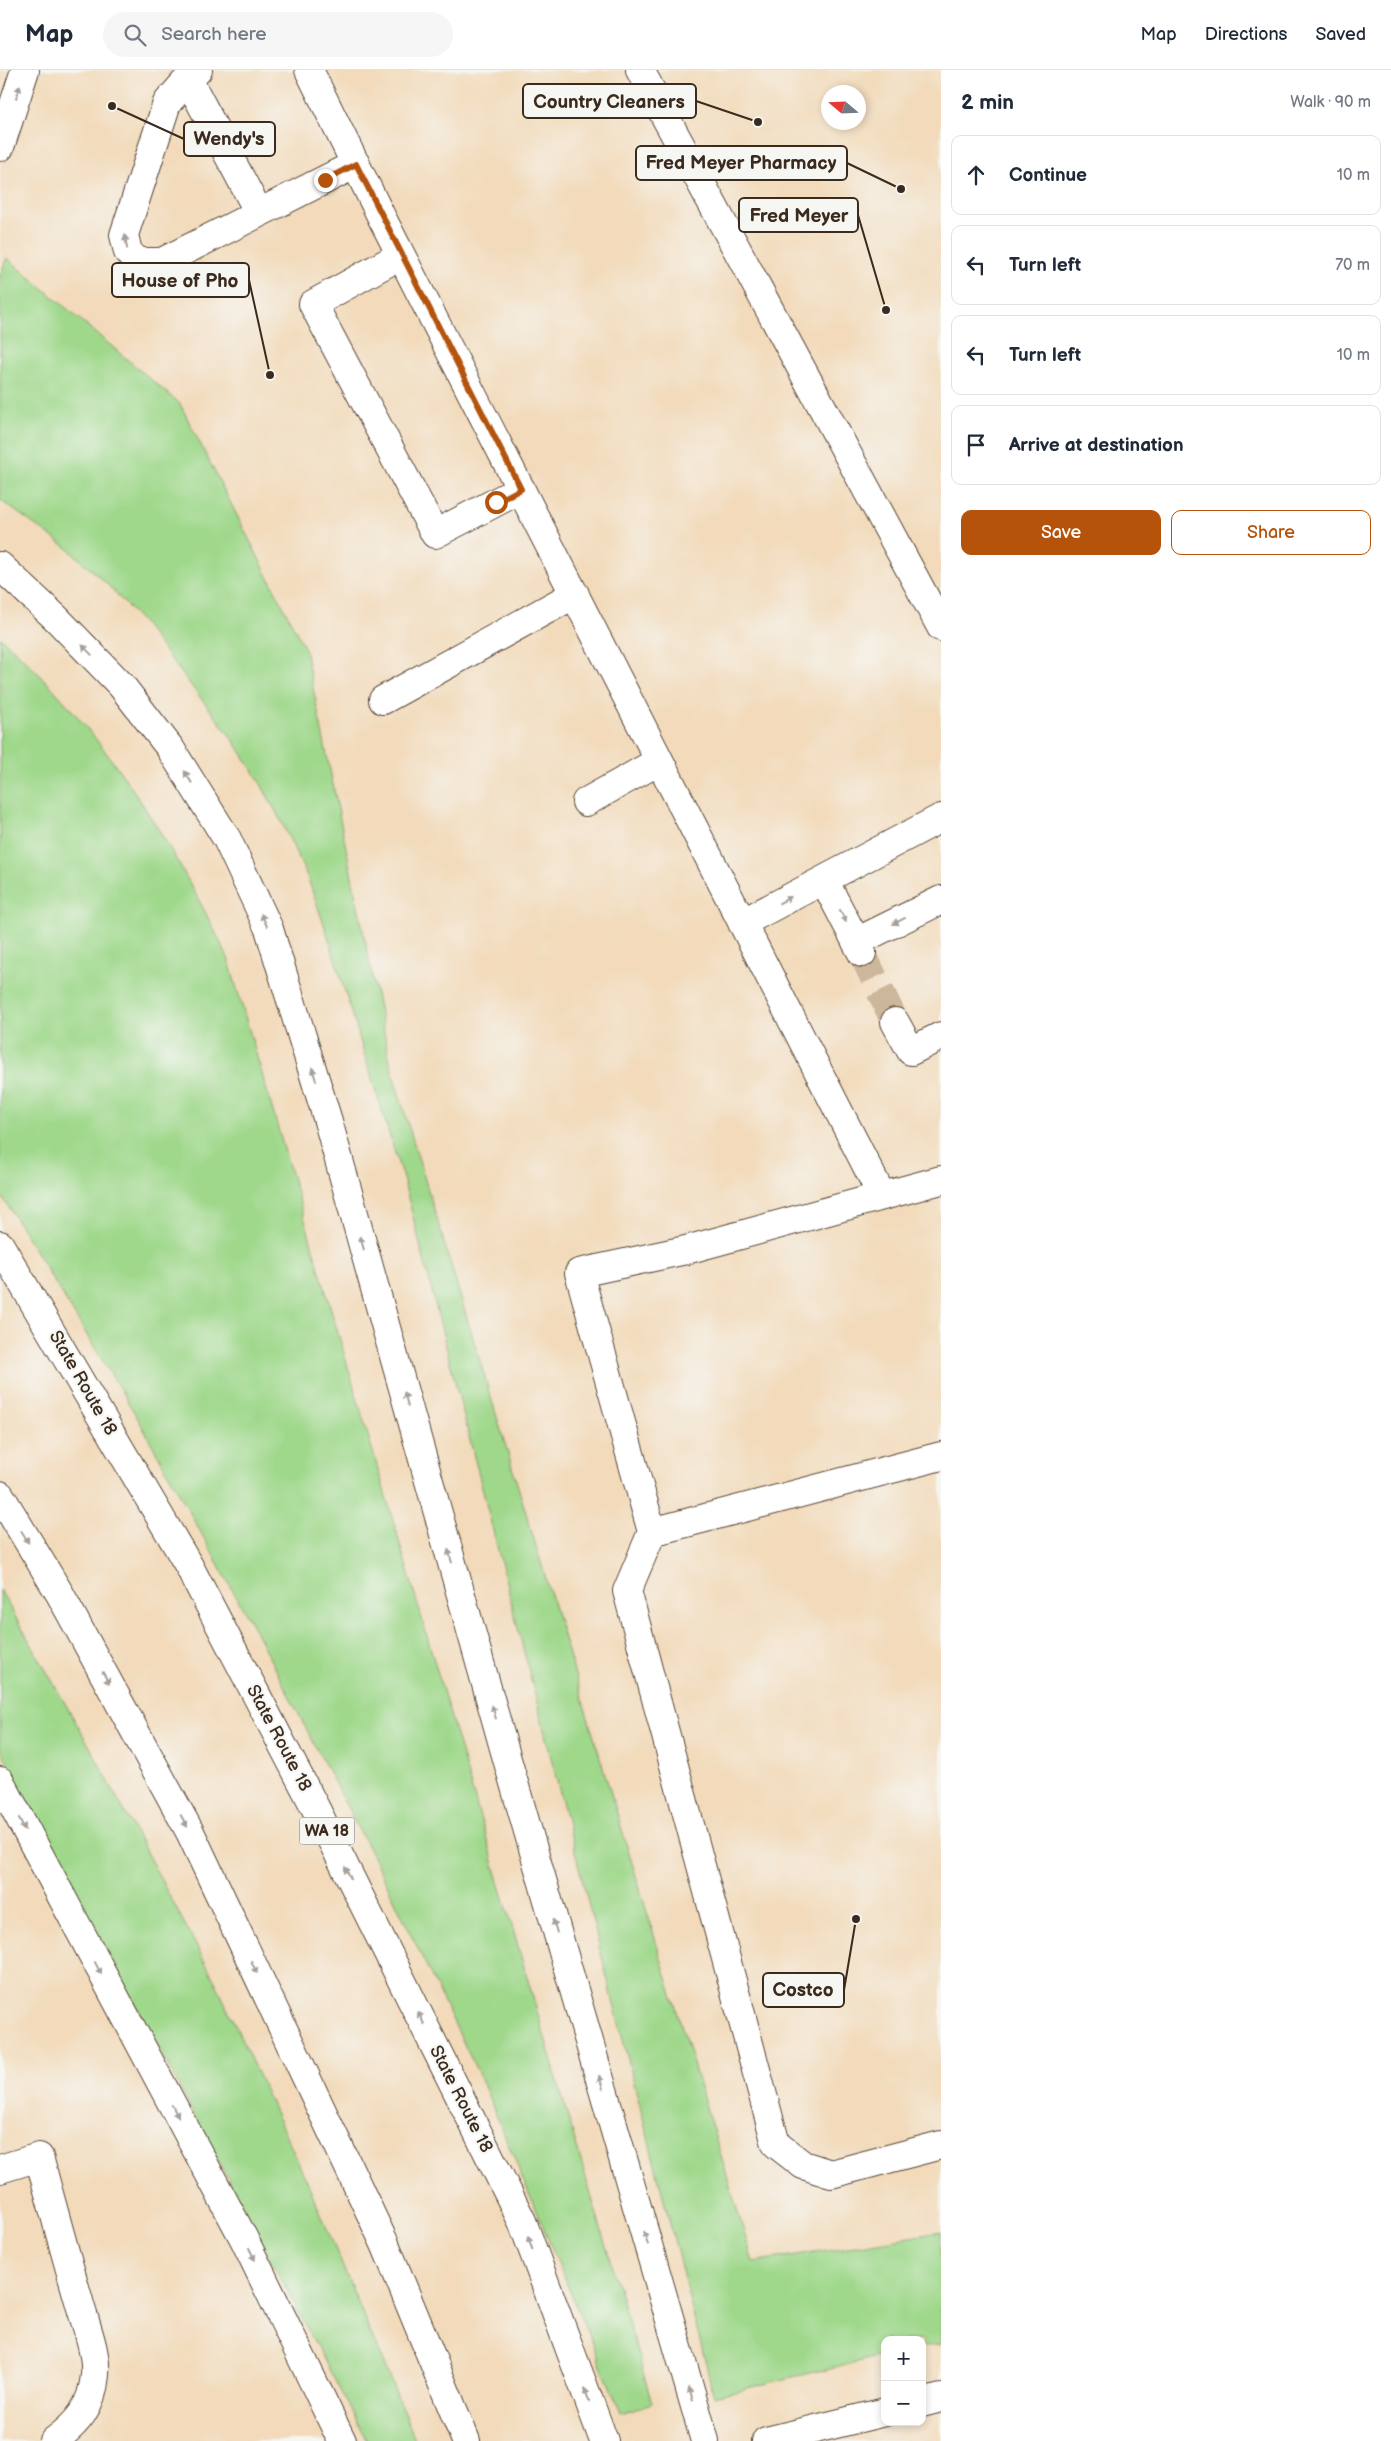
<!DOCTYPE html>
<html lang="en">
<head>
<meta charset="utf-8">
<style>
  :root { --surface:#fff; --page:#f6f6f7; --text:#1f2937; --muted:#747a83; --line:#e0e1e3; --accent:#b45309 }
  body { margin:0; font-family:"Balsamiq Sans",sans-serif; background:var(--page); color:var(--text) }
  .controls { position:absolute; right:15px; bottom:15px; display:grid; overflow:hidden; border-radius:10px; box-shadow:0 2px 8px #0003 }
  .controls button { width:45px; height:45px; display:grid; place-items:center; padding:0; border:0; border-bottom:1px solid var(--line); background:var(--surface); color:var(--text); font:25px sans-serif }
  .compass { position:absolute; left:821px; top:15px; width:45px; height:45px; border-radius:50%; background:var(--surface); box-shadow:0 2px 8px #0003; rotate:289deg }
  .stop { position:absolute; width:15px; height:15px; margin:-11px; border:4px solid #b45309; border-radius:50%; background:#fff }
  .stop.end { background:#b45309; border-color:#fff; box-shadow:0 1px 5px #0008 }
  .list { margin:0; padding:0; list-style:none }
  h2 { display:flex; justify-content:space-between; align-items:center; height:65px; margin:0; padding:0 20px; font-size:21px }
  h2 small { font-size:16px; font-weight:400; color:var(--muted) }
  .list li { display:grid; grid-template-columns:32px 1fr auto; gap:15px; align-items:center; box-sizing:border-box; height:80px; margin:0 10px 10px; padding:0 10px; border:1px solid var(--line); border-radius:10px }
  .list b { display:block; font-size:19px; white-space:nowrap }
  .list em { font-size:16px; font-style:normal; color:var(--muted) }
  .actions { display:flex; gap:10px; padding:15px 20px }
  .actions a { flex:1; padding:11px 0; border:1px solid var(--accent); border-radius:10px; text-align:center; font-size:18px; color:var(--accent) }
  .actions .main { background:var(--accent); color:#fff }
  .icon { flex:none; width:28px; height:28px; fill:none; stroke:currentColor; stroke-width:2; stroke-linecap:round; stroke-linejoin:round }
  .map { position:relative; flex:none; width:941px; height:2371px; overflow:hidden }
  header { display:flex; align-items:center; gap:30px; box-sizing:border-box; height:70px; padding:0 25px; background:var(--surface); border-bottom:1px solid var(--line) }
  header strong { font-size:24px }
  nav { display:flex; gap:28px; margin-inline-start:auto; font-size:18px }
  .search { width:350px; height:45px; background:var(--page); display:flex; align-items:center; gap:12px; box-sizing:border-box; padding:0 18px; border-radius:28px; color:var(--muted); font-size:19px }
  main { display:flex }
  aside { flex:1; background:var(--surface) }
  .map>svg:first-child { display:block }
  .grass { fill:#9fd88b; stroke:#6d8154 }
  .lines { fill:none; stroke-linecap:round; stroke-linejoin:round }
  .minor-tunnel { stroke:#cdb79b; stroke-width:28; stroke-dasharray:28 14; stroke-linecap:butt }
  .minor-casing { stroke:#564435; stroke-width:30 }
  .major-casing { stroke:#564435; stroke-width:30 }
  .highway-casing { stroke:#564435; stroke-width:30 }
  .minor { stroke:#fff; stroke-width:28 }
  .major { stroke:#fff; stroke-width:28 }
  .highway { stroke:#fff; stroke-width:28 }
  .oneway { fill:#a79f9a }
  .route { stroke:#b45309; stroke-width:6 }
  .labels { text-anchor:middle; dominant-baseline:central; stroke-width:4.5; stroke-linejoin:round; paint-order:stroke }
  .shield { fill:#f6f6f2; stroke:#73675e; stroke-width:1 }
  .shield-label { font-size:16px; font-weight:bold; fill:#3b2a1e }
  .street-label { font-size:18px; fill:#3b2a1e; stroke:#f6f6f2 }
  .leader { fill:none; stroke:#3b2a1e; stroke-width:2 }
  .callout-dot { fill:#3b2a1e; stroke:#f6f6f2; stroke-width:2 }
  .callout { fill:#f6f6f2; stroke:#3b2a1e; stroke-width:2 }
  .callout-label { font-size:19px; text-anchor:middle; font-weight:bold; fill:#3b2a1e }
</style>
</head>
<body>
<header>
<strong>Map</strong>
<div class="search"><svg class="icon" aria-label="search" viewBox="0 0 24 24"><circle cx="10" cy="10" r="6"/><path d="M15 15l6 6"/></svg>Search here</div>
<nav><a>Map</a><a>Directions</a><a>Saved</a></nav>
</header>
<main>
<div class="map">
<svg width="941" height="2371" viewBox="0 0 941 2371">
  <rect width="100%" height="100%" fill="#f6f6f2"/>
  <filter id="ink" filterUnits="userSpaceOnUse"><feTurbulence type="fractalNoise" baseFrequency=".02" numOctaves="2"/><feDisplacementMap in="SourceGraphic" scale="10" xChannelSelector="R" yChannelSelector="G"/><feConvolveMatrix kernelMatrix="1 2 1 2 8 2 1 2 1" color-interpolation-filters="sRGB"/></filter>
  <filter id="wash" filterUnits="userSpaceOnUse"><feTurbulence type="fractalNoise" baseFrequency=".0096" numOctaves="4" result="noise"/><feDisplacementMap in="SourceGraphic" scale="20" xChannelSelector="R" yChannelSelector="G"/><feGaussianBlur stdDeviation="1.12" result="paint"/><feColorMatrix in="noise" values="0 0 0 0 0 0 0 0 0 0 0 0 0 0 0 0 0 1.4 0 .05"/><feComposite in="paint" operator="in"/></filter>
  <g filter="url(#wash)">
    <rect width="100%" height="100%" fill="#f2daba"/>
    <path class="grass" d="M7 188 180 334 305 579 392 1001 753 2192 941 2162V2273L922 2277V2270H885V2285L714 2326 404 1112 326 860 307 806 283 755 256 705 231 667 142 552 106 513 66 477 0 430V205Z
      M0 567C100 655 171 769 228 888L652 2333 621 2343 481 2009 383 1806 257 1564 137 1347 0 1123Z
      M0 1520 90 1677 214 1909 309 2116 416 2371H367L0 1679Z"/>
  </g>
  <g filter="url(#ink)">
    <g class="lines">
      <path class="minor-tunnel" d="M862 883 895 952"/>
      <g class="minor-casing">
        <path id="minor" d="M198 0 188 9 259 143
          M309 0 382 148 882 1126
          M640 0 941 557
          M188 9 167 33 124 165 128 182 138 192H162L356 94
          M401 185 313 234 435 464 521 419
          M383 630 575 524
          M586 732 659 691
          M824 810 862 883
          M742 853 941 748
          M856 872 941 830
          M895 952 911 981 941 966
          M941 1110 686 1180 579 1203 652 1462 941 1386
          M652 1462 627 1521 776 2074 803 2095 831 2104 941 2075
          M0 2099 39 2087C52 2135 65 2183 79 2231 85 2254 97 2281 95 2305 92 2337 78 2353 54 2371
          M922 2333 941 2328
          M766 2371 885 2342"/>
      </g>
      <g class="major-casing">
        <path id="major" d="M0 77 25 0"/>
      </g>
      <g class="highway-casing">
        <path id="highway" d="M0 496 56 548 121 615 170 678 227 769 269 859 328 1051 507 1689 705 2371
          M0 1175 189 1496 317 1741 522 2151 604 2371
          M0 1425 60 1524 190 1762 385 2174 466 2371
          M0 1711 244 2169 342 2371"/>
      </g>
      <use href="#minor" class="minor"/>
      <use href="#major" class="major"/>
      <use href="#highway" class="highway"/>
    </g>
    <defs><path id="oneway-solid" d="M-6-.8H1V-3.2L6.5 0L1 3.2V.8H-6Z" transform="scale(1.25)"/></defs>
    <g class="oneway">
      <use href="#oneway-solid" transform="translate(18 22) rotate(-72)"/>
      <use href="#oneway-solid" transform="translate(126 172) rotate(-99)"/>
      <use href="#oneway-solid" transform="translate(87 580) rotate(-134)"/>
      <use href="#oneway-solid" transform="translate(188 707) rotate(-122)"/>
      <use href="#oneway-solid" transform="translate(785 830) rotate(-28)"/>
      <use href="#oneway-solid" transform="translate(843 846) rotate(63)"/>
      <use href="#oneway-solid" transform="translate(264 850) rotate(-115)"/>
      <use href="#oneway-solid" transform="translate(899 851) rotate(153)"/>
      <use href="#oneway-solid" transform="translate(314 1004) rotate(-107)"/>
      <use href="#oneway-solid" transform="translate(362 1173) rotate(-106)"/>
      <use href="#oneway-solid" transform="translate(406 1329) rotate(-106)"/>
      <use href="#oneway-solid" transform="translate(25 1467) rotate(59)"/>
      <use href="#oneway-solid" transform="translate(450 1486) rotate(-106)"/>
      <use href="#oneway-solid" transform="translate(106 1608) rotate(61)"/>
      <use href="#oneway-solid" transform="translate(494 1642) rotate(-106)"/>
      <use href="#oneway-solid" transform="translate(184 1751) rotate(61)"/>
      <use href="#oneway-solid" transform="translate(22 1754) rotate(63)"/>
      <use href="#oneway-solid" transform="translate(348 1803) rotate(-117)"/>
      <use href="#oneway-solid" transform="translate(555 1856) rotate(-106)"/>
      <use href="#oneway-solid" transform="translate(254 1897) rotate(65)"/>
      <use href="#oneway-solid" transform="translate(98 1898) rotate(62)"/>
      <use href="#oneway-solid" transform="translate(421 1948) rotate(-117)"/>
      <use href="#oneway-solid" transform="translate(601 2012) rotate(-106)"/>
      <use href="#oneway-solid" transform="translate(175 2041) rotate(62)"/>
      <use href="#oneway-solid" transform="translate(646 2168) rotate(-106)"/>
      <use href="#oneway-solid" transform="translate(530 2173) rotate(-110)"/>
      <use href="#oneway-solid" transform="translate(252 2184) rotate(64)"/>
      <use href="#oneway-solid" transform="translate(691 2324) rotate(-106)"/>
      <use href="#oneway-solid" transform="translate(587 2325) rotate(-110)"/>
    </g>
  </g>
  <g class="lines" filter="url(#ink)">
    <path class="route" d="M325 110 356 94 521 419 496 432"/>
  </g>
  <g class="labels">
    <rect class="shield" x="299.5" y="1747.5" width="55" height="27" rx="4"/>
    <g class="shield-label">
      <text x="327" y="1761">WA 18</text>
    </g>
    <g class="street-label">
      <text transform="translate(83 1313) rotate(60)">State Route 18</text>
      <text transform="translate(279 1668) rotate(62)">State Route 18</text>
      <text transform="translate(461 2029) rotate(63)">State Route 18</text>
    </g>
  </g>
  <path class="leader" d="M758 52L696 31M112 36L184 69M901 119L847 93M886 240L858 145M270 305L249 210M856 1849L844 1920"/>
  <g class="callout-dot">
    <circle cx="758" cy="52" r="5"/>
    <circle cx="112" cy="36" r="5"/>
    <circle cx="901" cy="119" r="5"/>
    <circle cx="886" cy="240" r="5"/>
    <circle cx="270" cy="305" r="5"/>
    <circle cx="856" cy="1849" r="5"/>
  </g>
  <g class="callout">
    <rect x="523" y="14" width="173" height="34" rx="5"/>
    <rect x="184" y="52" width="91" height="34" rx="5"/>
    <rect x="636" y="76" width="211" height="34" rx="5"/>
    <rect x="739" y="128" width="119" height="34" rx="5"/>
    <rect x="112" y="193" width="137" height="34" rx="5"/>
    <rect x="763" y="1903" width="81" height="34" rx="5"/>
  </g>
  <g class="callout-label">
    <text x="609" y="38">Country Cleaners</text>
    <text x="229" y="75">Wendy's</text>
    <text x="741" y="99">Fred Meyer Pharmacy</text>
    <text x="799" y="152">Fred Meyer</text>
    <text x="180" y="217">House of Pho</text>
    <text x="803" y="1926">Costco</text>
  </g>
</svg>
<div class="controls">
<button>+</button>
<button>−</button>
</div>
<svg class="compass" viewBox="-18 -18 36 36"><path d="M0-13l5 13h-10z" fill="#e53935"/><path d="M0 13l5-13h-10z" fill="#747a83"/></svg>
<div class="stop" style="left:496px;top:432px"></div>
<div class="stop end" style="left:325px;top:110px"></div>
</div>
<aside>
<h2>2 min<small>Walk · 90 m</small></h2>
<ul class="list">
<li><svg class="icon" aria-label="ahead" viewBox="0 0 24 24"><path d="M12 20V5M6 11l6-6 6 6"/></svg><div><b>Continue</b></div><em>10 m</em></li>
<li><svg class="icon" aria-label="left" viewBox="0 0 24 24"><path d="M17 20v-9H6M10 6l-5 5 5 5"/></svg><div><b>Turn left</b></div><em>70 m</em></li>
<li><svg class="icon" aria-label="left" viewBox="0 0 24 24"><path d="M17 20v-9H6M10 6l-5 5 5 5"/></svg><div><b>Turn left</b></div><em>10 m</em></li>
<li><svg class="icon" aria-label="arrive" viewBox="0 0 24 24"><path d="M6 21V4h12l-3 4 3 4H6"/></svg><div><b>Arrive at destination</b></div></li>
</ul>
<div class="actions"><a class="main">Save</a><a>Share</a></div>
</aside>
</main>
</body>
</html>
